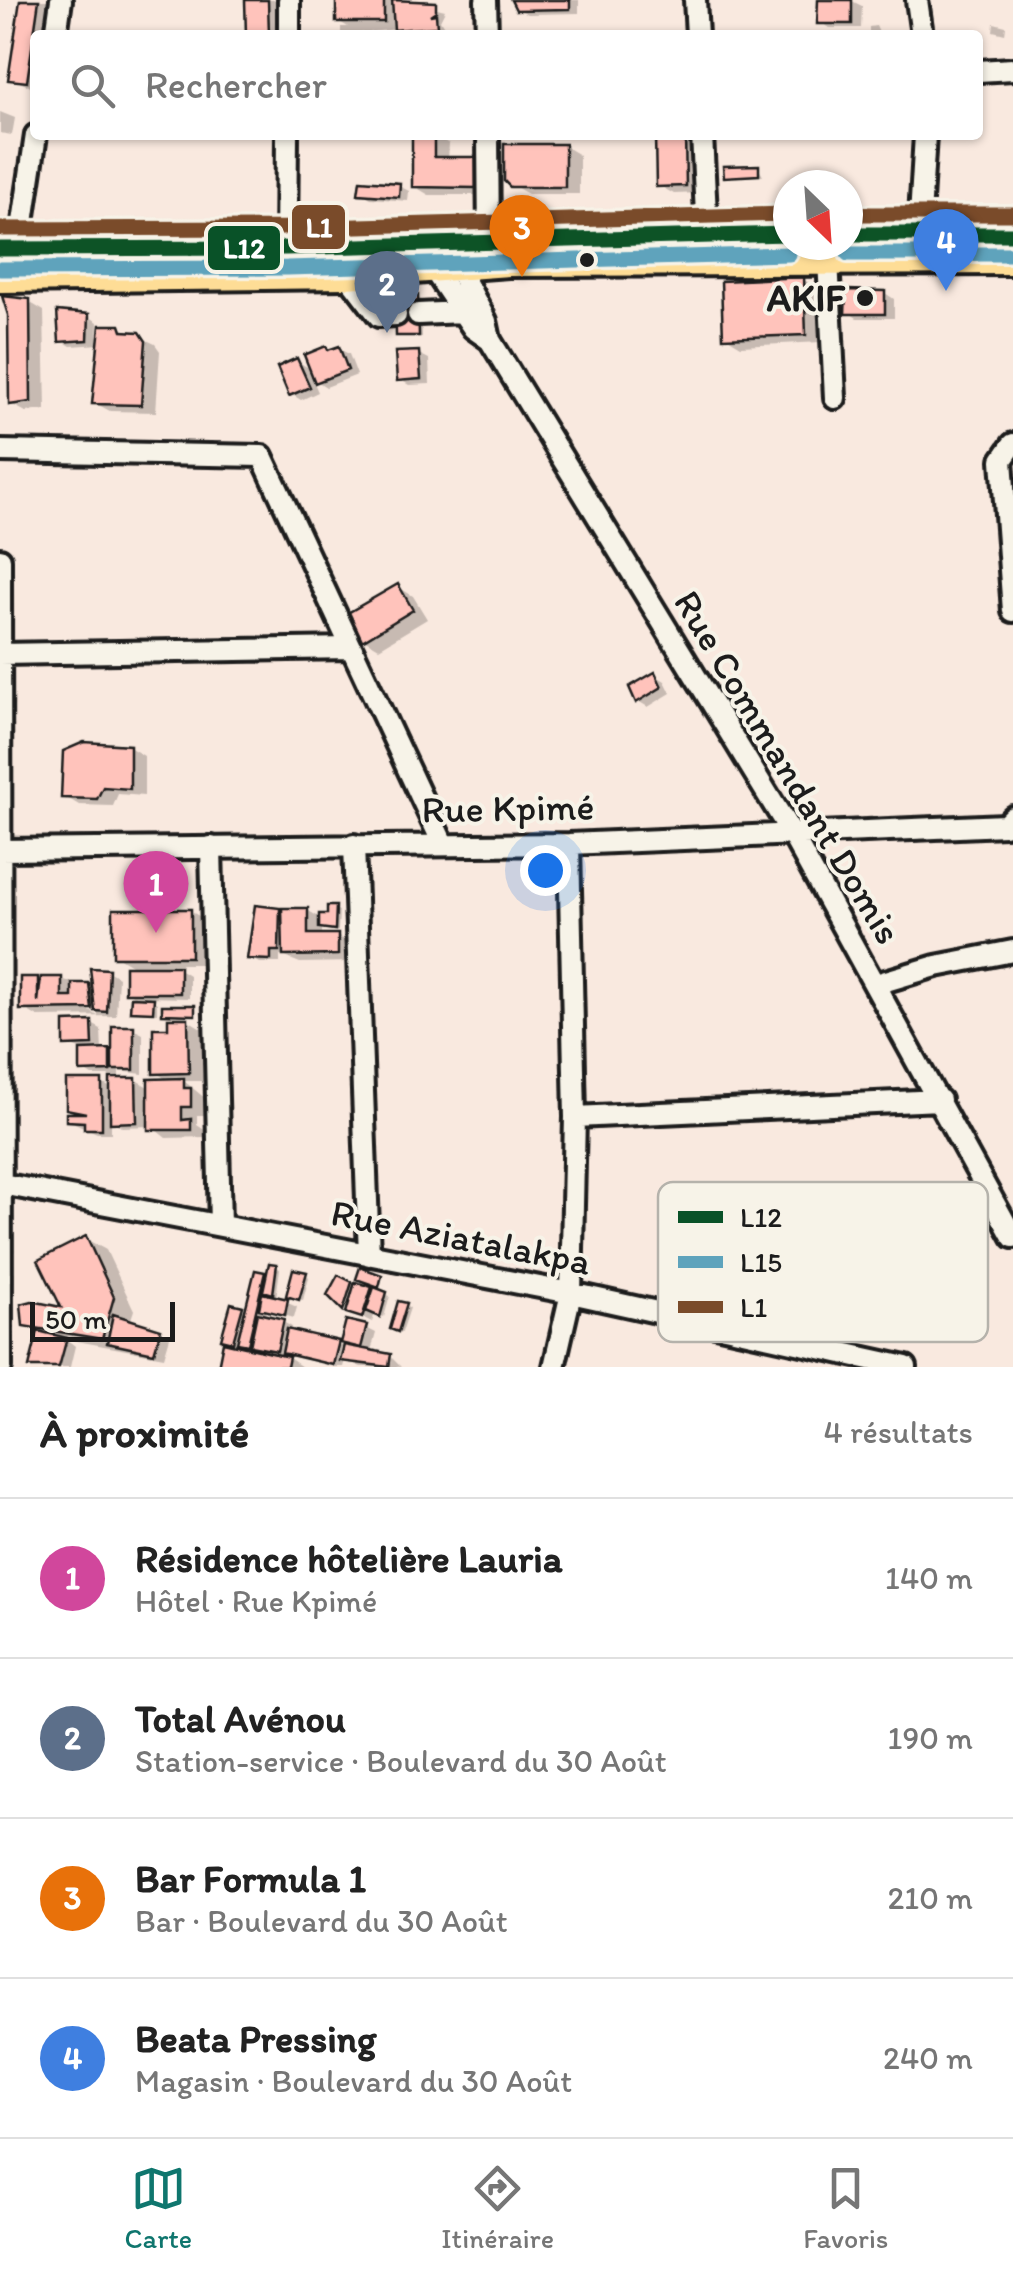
<!DOCTYPE html>
<html lang="fr">
<head>
<meta charset="utf-8">
<style>
  :root { --surface:#fff; --page:#f2f2f2; --text:#222; --muted:#767676; --line:#e0e0e0; --accent:#0f766e }
  body { margin:0; font-family:Itim,sans-serif; background:var(--page); color:var(--text) }
  .compass { position:absolute; left:773px; top:170px; width:90px; height:90px; border-radius:50%; background:var(--surface); box-shadow:0 2px 8px #0004; rotate:155deg }
  .scale { position:absolute; left:30px; bottom:25px; width:145px; box-sizing:border-box; padding-left:10px; border:5px solid #1c1c1c; border-top:0; font-size:28px; line-height:35px; white-space:nowrap; color:#1c1c1c; -webkit-text-stroke:8px #f7f3e8; paint-order:stroke }
  .you { position:absolute; left:545px; top:870px; width:35px; height:35px; margin:-25px; border:8px solid #fff; border-radius:50%; background:#1a73e8; box-shadow:0 0 0 15px #1a73e833 }
  .badge { display:grid; place-items:center; width:65px; height:65px; border-radius:50%; background:var(--accent); color:#fff; font-size:32px; font-weight:700 }
  .pin { position:absolute; translate:-50% -82px; filter:drop-shadow(0 2px 5px #0008) }
  .pin::after { content:''; position:absolute; top:52px; width:35px; height:30px; background:inherit; clip-path:polygon(0 0,100% 0,50% 100%) }
  .list { margin:0; padding:0; list-style:none }
  h2 { display:flex; justify-content:space-between; align-items:center; height:130px; margin:0; padding:0 40px; font-size:42px }
  h2 small { font-size:32px; font-weight:400; color:var(--muted) }
  .list li { display:grid; grid-template-columns:65px 1fr auto; gap:30px; align-items:center; box-sizing:border-box; height:160px; padding:0 40px; border-top:2px solid var(--line) }
  .list b { display:block; font-size:38px; white-space:nowrap }
  .list p { margin:0; font-size:32px; white-space:nowrap; color:var(--muted) }
  .list em { font-size:32px; font-style:normal; color:var(--muted) }
  .icon { flex:none; width:55px; height:55px; fill:none; stroke:currentColor; stroke-width:2; stroke-linecap:round; stroke-linejoin:round }
  .map { position:relative; flex:none; width:1013px; height:1367px; overflow:hidden }
  .search { position:absolute; background:var(--surface); box-shadow:0 2px 8px #0004; left:30px; right:30px; top:30px; height:110px; display:flex; align-items:center; gap:25px; box-sizing:border-box; padding:0 35px; border-radius:10px; color:var(--muted); font-size:38px }
  .sheet { height:770px; background:var(--surface) }
  nav { display:flex; justify-content:space-around; align-items:center; box-sizing:border-box; height:140px; border-top:2px solid var(--line); background:var(--surface); font-size:28px; color:var(--muted) }
  nav a { display:grid; justify-items:center; gap:5px }
  nav .on { color:var(--accent) }
  .map>svg:first-child { display:block }
  .shadow { fill:#0003; fill-rule:evenodd }
  .building { fill:#ffc3bb; stroke:#1c1c1c; stroke-width:2.5 }
  .lines { fill:none; stroke-linecap:round; stroke-linejoin:round }
  .minor-casing { stroke:#1c1c1c; stroke-width:28 }
  .highway-casing { stroke:#1c1c1c; stroke-width:38 }
  .minor { stroke:#f7f3e8; stroke-width:20 }
  .highway { stroke:#fedd96; stroke-width:30 }
  .bus-1-casing { stroke:#f7f3e8; stroke-width:22 }
  .bus-2-casing { stroke:#f7f3e8; stroke-width:22 }
  .bus-3-casing { stroke:#f7f3e8; stroke-width:22 }
  .bus-1 { stroke:#095228; stroke-width:15 }
  .bus-2 { stroke:#5ea3bc; stroke-width:15 }
  .bus-3 { stroke:#7a4b2a; stroke-width:15 }
  .bus-dot { fill:#1c1c1c; stroke:#f7f3e8; stroke-width:4 }
  .labels { text-anchor:middle; dominant-baseline:central; stroke-width:8; stroke-linejoin:round; paint-order:stroke }
  .poi-label { font-size:38px; font-weight:bold; fill:#1c1c1c; stroke:#f7f3e8; text-anchor:end }
  .street-label { font-size:38px; fill:#1c1c1c; stroke:#f7f3e8 }
  .key { fill:#f7f3e8; stroke:#b5b2ab; stroke-width:2.5 }
  .key-label { font-size:28px; fill:#1c1c1c }
  .line-badge { stroke:#f7f3e8; stroke-width:4 }
  .badge-label { font-size:28px; text-anchor:middle; font-weight:bold; fill:#fff }
</style>
</head>
<body>
<div class="map">
<svg width="1013" height="1367" viewBox="0 0 1013 1367">
  <rect width="100%" height="100%" fill="#f9e9df"/>
  <filter id="ink" filterUnits="userSpaceOnUse"><feTurbulence type="fractalNoise" baseFrequency=".01" numOctaves="2"/><feDisplacementMap in="SourceGraphic" scale="20" xChannelSelector="R" yChannelSelector="G"/><feConvolveMatrix kernelMatrix="1 2 1 2 8 2 1 2 1" color-interpolation-filters="sRGB"/></filter>
  <g filter="url(#ink)">
    <path class="shadow" d="M22 0H52L50 35H35V89L11 78Z
      M247 0H277L278 35H249Z
      M338 0H427L425 5 445 10 440 20 446 30 477 35H449V31L405 35 398 29 341 35V27H348L338 21Z
      M516 0H579V13L528 14 518 9Z
      M820 0 852 1 862 6 861 28H829L820 22Z
      M994 23 1006 26 1005 34 993 31Z
      M876 26 880 35H869V27Z
      M0 112 15 118 12 135 0 133Z
      M415 135H434L449 144 448 160H476L491 169V195H429L414 186Z
      M657 135H699L700 193 674 194 658 185Z
      M564 146 579 155V194H528L512 185Z
      M758 167 763 176 726 175Z
      M399 186 409 191 408 201 371 198 361 193Z
      M804 280 819 289 821 342 741 346 726 337Z
      M885 293 894 299V318H857L848 312Z
      M417 298 421 300 422 337H403L399 335Z
      M29 302 44 311 46 410 26 412 11 404Z
      M88 316 98 322 97 341 119 327 155 344 160 351 156 412 110 411 95 403 101 344 71 346 61 340Z
      M339 349 349 354 357 375 326 387 312 378 318 392 301 400 291 394 297 361 312 370Z
      M419 354 429 359 430 384 409 385 399 379Z
      M398 587 413 596 427 619 379 648 364 639Z
      M655 675 665 681 671 693 648 707 638 701Z
      M129 747 144 756V796L118 794 113 806 79 805 64 796Z
      M335 909 339 911 338 931 322 928V936H337L353 945V962L300 963 280 955V963H260L250 957 254 910 285 914 307 910 322 919Z
      M190 911 206 920V964H171L189 975V998L148 997 157 1003V1013L137 1012 133 1010 141 1000 127 992 138 969 116 956Z
      M108 971 118 977 116 1016 38 1017 23 1008 37 979H61L94 989ZM82 1001 98 1010V1016L80 1005Z
      M188 1020 203 1029V1081H184L206 1099V1115H197V1125L206 1131V1137L166 1138 151 1126 122 1127 111 1120V1133H97L68 1120 80 1115 68 1108 101 1082 112 1089 136 1080 150 1088 170 1081 156 1073 171 1030Z
      M92 1024 101 1029 102 1052 115 1055 133 1029 143 1034V1074L119 1071V1076H92L82 1070V1050L67 1044Z
      M86 1239 106 1250 134 1310 130 1322 170 1337 164 1357 66 1339 75 1346 70 1367H34L40 1333 25 1324 66 1311Z
      M276 1267 280 1269 276 1298 297 1307 294 1318 266 1310 265 1318 283 1322 292 1327 291 1332 341 1346 348 1323 366 1328 376 1333 371 1351 390 1356 401 1367H361L345 1360 343 1367H335L283 1354 302 1367H220L240 1347 224 1338 242 1308 247 1312 264 1275 268 1277Z
      M306 1274 309 1277 303 1300 293 1297Z
      M339 1279 390 1296 384 1317 375 1313 372 1322 345 1309 330 1295Z
      M406 1306 410 1308 402 1332 396 1330Z"/>
    <path class="building" d="M20 0H39L27 82 8 80Z
      M245 0H268L269 35H246Z
      M336 0H384V22H336Z
      M392 0 436 2V11L430 15 436 14 437 27 394 30Z
      M511 0H570V9L516 10Z
      M818 0H852V24H817Z
      M412 135H434V157H476V188L412 187Z
      M655 135H685L686 186 656 187Z
      M504 144H565V187H510L504 181Z
      M759 165V175L724 177 723 166Z
      M360 180 400 183 399 197 358 194Z
      M804 277 806 335 723 338 721 281Z
      M846 290 885 291V314H845Z
      M418 295 419 336H396L395 296Z
      M2 296 30 299 31 402 9 405 8 315Z
      M57 311 89 314 88 340 59 342Z
      M100 325H120L122 331 140 332 146 341 141 405 92 404Z
      M326 346 328 350 339 346 348 370 315 383 304 355Z
      M419 351 421 379 397 381 395 352Z
      M297 358 310 387 289 396 277 367Z
      M398 584 413 610 362 641 346 614Z
      M655 672 662 687 636 703 629 687Z
      M84 742 130 745V789L103 787 97 799 61 798 63 751Z
      M255 905 280 908 279 951H271V960L247 959Z
      M327 906H336L335 930 319 928V914H327Z
      M282 908H308V934H338V955L283 956Z
      M113 909H191V957H113Z
      M125 966H180V993H125Z
      M90 968 109 969 107 1012 95 1011Z
      M20 977H38V1002L41 977H62V997H72V983H89L92 1009 20 1010Z
      M131 997 154 998 153 1012 130 1011Z
      M162 1005H195V1015L162 1014Z
      M168 1018H188L189 1073 153 1074V1028H168Z
      M92 1021 93 1045 64 1046V1022Z
      M112 1026H134V1070H112Z
      M110 1049V1071L80 1072V1050Z
      M110 1078H136L137 1122 110 1123Z
      M184 1078V1088H191V1107H182V1120L191 1119V1130H148V1079Z
      M66 1080H102V1129H84V1122L66 1121V1113H86L66 1109Z
      M86 1236 114 1297 102 1339 23 1326 21 1304 32 1301 61 1307 38 1260Z
      M269 1263 277 1264 273 1294 263 1291Z
      M360 1267 382 1275 379 1287 356 1279Z
      M293 1269 307 1272 299 1300 286 1296Z
      M255 1270 265 1272 248 1345 237 1343Z
      M338 1275 352 1282 343 1311 327 1295Z
      M355 1282 372 1287 362 1318 346 1313Z
      M374 1287 387 1292 380 1317 366 1311Z
      M262 1293 288 1299 285 1315 259 1309Z
      M398 1301 407 1303 398 1332 390 1329Z
      M231 1303 243 1306 233 1342 221 1339Z
      M257 1313 284 1319 277 1351 250 1346Z
      M113 1314 161 1329 154 1353 107 1343Z
      M346 1320 367 1325 361 1348 340 1343Z
      M287 1329 339 1341 333 1365 282 1353Z
      M38 1331 67 1338 59 1367H29Z
      M223 1342 289 1357 287 1367H218Z
      M344 1345 391 1354 389 1367 340 1361Z"/>
    <g class="lines">
      <g class="minor-casing">
        <path id="minor" d="M486 0 487 35
          M695 0 697 35
          M917 0 922 35
          M56 35 61 0
          M289 35V0
          M978 71 1013 69
          M488 135 489 240
          M702 135 707 235
          M919 233 925 135
          M286 248 287 135
          M19 249 36 135
          M828 259 835 398
          M457 265 486 321 490 340 790 831 1013 1237
          M432 267 473 328 490 340
          M346 273 379 316 396 315
          M418 314 463 312
          M1013 444 1002 460 1013 611
          M0 451 262 456 443 844
          M0 559 1 1367
          M0 654 351 648
          M354 845 369 1255
          M211 847 220 1225
          M0 850 569 844 1005 825 1013 817
          M876 984 936 966 1013 951
          M575 1117 940 1100
          M2 1184 571 1293 906 1367
          M554 1367 571 1293 575 1117 569 844"/>
      </g>
      <g class="highway-casing">
        <path id="highway" d="M848 234H1013
          M0 249 286 248 788 234
          M0 277 346 273 508 261 1013 259"/>
      </g>
      <use href="#minor" class="minor"/>
      <use href="#highway" class="highway"/>
      <g class="bus-1-casing">
        <path id="bus-1" d="M848 234H1013
          M0 249 286 248 788 234"/>
      </g>
      <g class="bus-2-casing">
        <path id="bus-2" d="M848 254H1013
          M0 269 287 268 789 254"/>
      </g>
      <g class="bus-3-casing">
        <path id="bus-3" d="M848 214H1013
          M0 229 286 228 787 214"/>
      </g>
      <use href="#bus-1" class="bus-1"/>
      <use href="#bus-2" class="bus-2"/>
      <use href="#bus-3" class="bus-3"/>
    </g>
  </g>
  <g class="bus-dot">
    <circle cx="587" cy="260" r="9"/>
    <circle cx="865" cy="298" r="10"/>
  </g>
  <g class="labels">
    <g class="poi-label">
      <text x="845" y="298">AKIF</text>
    </g>
    <g class="street-label">
      <text transform="translate(788 767) rotate(59)">Rue Commandant Domis</text>
      <text transform="translate(508 808) rotate(-1)">Rue Kpimé</text>
      <text transform="translate(461 1237) rotate(11)">Rue Aziatalakpa</text>
    </g>
  </g>
  <rect x="658" y="1182" width="330" height="160" rx="15" class="key"/>
  <rect x="678" y="1211" width="45" height="12" fill="#095228"/>
  <rect x="678" y="1256" width="45" height="12" fill="#5ea3bc"/>
  <rect x="678" y="1301" width="45" height="12" fill="#7a4b2a"/>
  <g class="key-label">
    <text x="740" y="1227">L12</text>
    <text x="740" y="1272">L15</text>
    <text x="740" y="1317">L1</text>
  </g>
  <g class="line-badge">
    <rect x="290" y="203" width="57" height="48" rx="10" fill="#7a4b2a"/>
    <rect x="206" y="224" width="76" height="48" rx="10" fill="#095228"/>
  </g>
  <g class="badge-label">
    <text x="319" y="237">L1</text>
    <text x="244" y="258">L12</text>
  </g>
</svg>
<svg class="compass" viewBox="-18 -18 36 36"><path d="M0-13l5 13h-10z" fill="#e53935"/><path d="M0 13l5-13h-10z" fill="#767676"/></svg>
<div class="scale">50 m</div>
<div class="you"></div>
<div class="pin badge" style="left:156px;top:933px;background:#d1479c">1</div>
<div class="pin badge" style="left:387px;top:333px;background:#5c6f8a">2</div>
<div class="pin badge" style="left:522px;top:277px;background:#e8710a">3</div>
<div class="pin badge" style="left:946px;top:291px;background:#3f7fe0">4</div>
<div class="search"><svg class="icon" aria-label="search" viewBox="0 0 24 24"><circle cx="10" cy="10" r="6"/><path d="M15 15l6 6"/></svg>Rechercher</div>
</div>
<section class="sheet">
<h2>À proximité<small>4 résultats</small></h2>
<ul class="list">
<li><span class="badge" style="background:#d1479c">1</span><div><b>Résidence hôtelière Lauria</b><p>Hôtel · Rue Kpimé</p></div><em>140 m</em></li>
<li><span class="badge" style="background:#5c6f8a">2</span><div><b>Total Avénou</b><p>Station-service · Boulevard du 30 Août</p></div><em>190 m</em></li>
<li><span class="badge" style="background:#e8710a">3</span><div><b>Bar Formula 1</b><p>Bar · Boulevard du 30 Août</p></div><em>210 m</em></li>
<li><span class="badge" style="background:#3f7fe0">4</span><div><b>Beata Pressing</b><p>Magasin · Boulevard du 30 Août</p></div><em>240 m</em></li>
</ul>
</section>
<nav>
<a class="on"><svg class="icon" aria-label="map" viewBox="0 0 24 24"><path d="M3 6l6-2 6 2 6-2v14l-6 2-6-2-6 2zM9 4v14M15 6v14"/></svg>Carte</a>
<a><svg class="icon" aria-label="directions" viewBox="0 0 24 24"><path d="M12 3l9 9-9 9-9-9zM9 14v-3h6M13 9l2 2-2 2"/></svg>Itinéraire</a>
<a><svg class="icon" aria-label="saved" viewBox="0 0 24 24"><path d="M7 4h10v16l-5-4-5 4z"/></svg>Favoris</a>
</nav>
</body>
</html>
